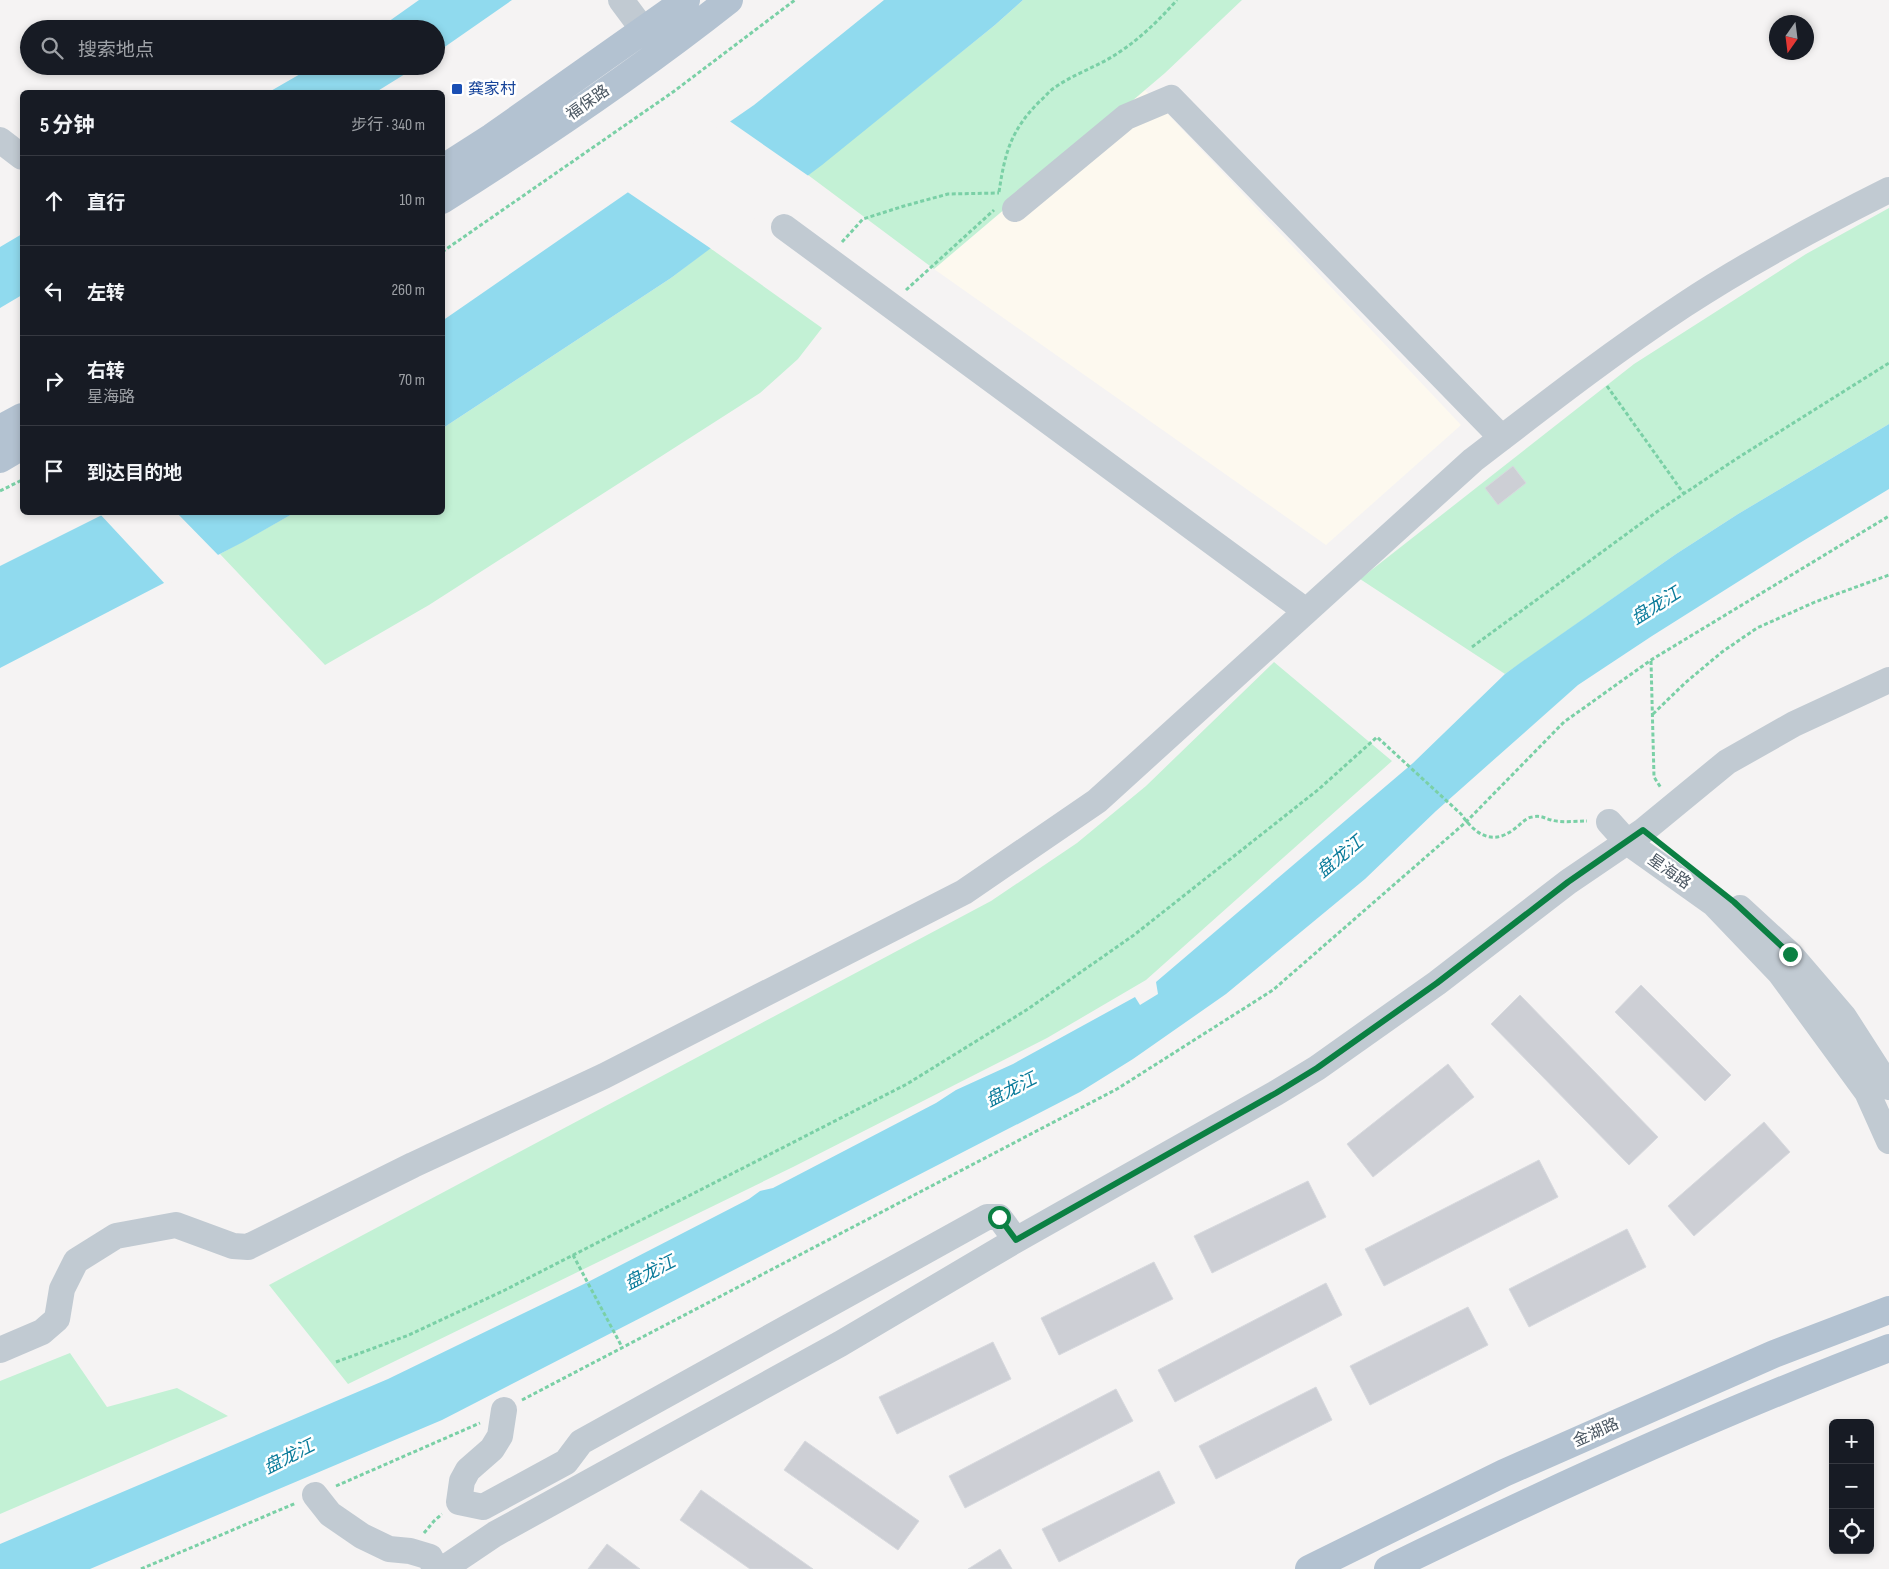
<!DOCTYPE html>
<html lang="zh">
<head>
<meta charset="utf-8">
<style>
  :root { --surface:#171b24; --page:#242831; --text:#f1f3f6; --muted:#9ea1a6; --line:#363941 }
  body { margin:0; font-family:"Sofia Sans Condensed","Noto Sans SC",sans-serif; background:var(--page); color:var(--text) }
  .controls { position:absolute; right:15px; bottom:15px; display:grid; overflow:hidden; border-radius:8px; box-shadow:0 2px 8px #0003 }
  .controls button { width:45px; height:45px; display:grid; place-items:center; padding:0; border:0; border-bottom:1px solid var(--line); background:var(--surface); color:var(--text); font:25px sans-serif }
  .compass { position:absolute; left:1769px; top:15px; width:45px; height:45px; border-radius:50%; background:var(--surface); box-shadow:0 2px 8px #0003; rotate:194deg }
  .stop { position:absolute; width:15px; height:15px; margin:-11px; border:4px solid #0b8043; border-radius:50%; background:#fff }
  .stop.end { background:#0b8043; border-color:#fff; box-shadow:0 1px 5px #0008 }
  .list { margin:0; padding:0; list-style:none }
  h2 { display:flex; justify-content:space-between; align-items:center; height:65px; margin:0; padding:0 20px; font-size:21px }
  h2 small { font-size:16px; font-weight:400; color:var(--muted) }
  .list li { display:grid; grid-template-columns:32px 1fr auto; gap:15px; align-items:center; box-sizing:border-box; height:90px; padding:0 20px; border-top:1px solid var(--line) }
  .list b { display:block; font-size:19px; white-space:nowrap }
  .list p { margin:0; font-size:16px; white-space:nowrap; color:var(--muted) }
  .list em { font-size:16px; font-style:normal; color:var(--muted) }
  .icon { flex:none; width:28px; height:28px; fill:none; stroke:currentColor; stroke-width:2; stroke-linecap:round; stroke-linejoin:round }
  .map { position:relative; flex:none; width:1889px; height:1569px; overflow:hidden }
  .search { position:absolute; background:var(--surface); box-shadow:0 2px 8px #0003; left:20px; top:20px; width:425px; height:55px; display:flex; align-items:center; gap:12px; box-sizing:border-box; padding:0 18px; border-radius:28px; color:var(--muted); font-size:19px }
  .panel { position:absolute; background:var(--surface); box-shadow:0 2px 8px #0003; left:20px; top:90px; width:425px; height:425px; border-radius:8px }
  .map>svg:first-child { display:block }
  .commercial { fill:#fdf9ef }
  .green { fill:#c3f1d5 }
  .water { fill:#90daee }
  .pier { fill:#f5f3f3 }
  .building { fill:#cdcfd5; stroke:#d7d9de }
  .lines { fill:none; stroke-linecap:round; stroke-linejoin:round }
  .path { stroke:#7ad0a6; stroke-width:3; stroke-dasharray:4 2.5; stroke-linecap:butt }
  .minor { stroke:#c1cad2; stroke-width:26 }
  .major { stroke:#b3c2d1; stroke-width:28 }
  .route { stroke:#0b8043; stroke-width:6 }
  .transit-dot { fill:#1a4fb4; stroke:#fff; stroke-width:2 }
  .labels { text-anchor:middle; dominant-baseline:central; stroke-width:5; stroke-linejoin:round; paint-order:stroke }
  .transit-label { font-size:16px; fill:#164399; stroke:#fff; text-anchor:start }
  .street-label { font-size:16px; fill:#4a5661; stroke:#fff }
  .water-label { font-size:18px; font-style:italic; fill:#0c7c9b; stroke:#fff }
</style>
</head>
<body>
<div class="map">
<svg width="1889" height="1569" viewBox="0 0 1889 1569">
  <rect width="100%" height="100%" fill="#f5f3f3"/>
  <path class="commercial" d="M1145 90 1461 425 1326 545 934 269Z"/>
  <path class="green" d="M1023 0H1242L1165 73 934 269 808 175 995 25Z
    M1889 208V424L1738 514 1676 554 1505 674 1360 579 1634 364 1806 254Z
    M710 248 822 328 798 359 760 393 429 605 325 665 220 554 294 513 442 512 443 428 671 278Z
    M1274 662 1392 761 1146 980 1047 1038 793 1167 348 1384 269 1285 991 901 1077 843 1146 786Z
    M70 1353 107 1407 177 1388 228 1416 0 1514V1381Z"/>
  <path class="water" d="M419 0H512L436 53V29H378Z
    M884 0H1023L995 25 822 165 671 278 443 428 442 321 754 105Z
    M314 66H418L376 92H269Z
    M22 234V295L0 308V247Z
    M1889 424V489L1798 544 1652 636 1578 685 1436 811 1365 879 1226 994 1133 1059 1080 1092 442 1420 90 1569H0V1544L388 1379 586 1283 749 1199 760 1191 773 1188 936 1103 956 1090 1013 1064 1135 997 1140 1005 1158 994 1156 982 1413 763 1505 674 1520 663 1676 554 1738 514Z
    M106 513H294L243 542 0 668V566Z"/>
  <path class="pier" d="M728 120 810 177 713 250 626 191Z
    M99 513H177L220 557 166 585Z"/>
  <path class="building" d="M1513 466 1526 483 1498 505 1485 488Z
    M1641 985 1731 1075 1705 1101 1615 1012Z
    M1520 995 1658 1137 1629 1165 1491 1024Z
    M1448 1064 1474 1097 1373 1177 1347 1144Z
    M1764 1122 1790 1152 1694 1236 1668 1206Z
    M1539 1160 1558 1197 1384 1286 1365 1249Z
    M1308 1181 1326 1217 1212 1273 1194 1236Z
    M1627 1229 1646 1267 1529 1327 1509 1289Z
    M1154 1262 1173 1299 1059 1355 1041 1318Z
    M1326 1283 1342 1315 1175 1402 1158 1370Z
    M1468 1307 1488 1345 1370 1405 1350 1366Z
    M993 1342 1011 1379 897 1434 879 1397Z
    M1316 1387 1332 1420 1216 1479 1199 1446Z
    M1116 1389 1133 1421 965 1508 949 1476Z
    M805 1441 919 1521 898 1550 784 1470Z
    M1159 1471 1175 1503 1059 1562 1042 1529Z
    M701 1490 813 1569H750L680 1520Z
    M607 1544 640 1569H588Z
    M1000 1549 1012 1569H968Z"/>
  <g class="lines">
    <path class="path" d="M999 192C1005 152 1011 130 1040 101 1045 97 1049 91 1054 88 1075 73 1100 66 1121 51 1143 36 1159 20 1177 0
      M842 242 863 219 904 206 948 194 999 193
      M442 252 673 92 795 0
      M906 290 994 210
      M1607 386 1684 494
      M0 491 22 480
      M1472 647 1658 511 1736 459 1889 363
      M1651 661 1654 777 1661 788
      M1653 714 1685 683 1722 652 1757 628 1815 602 1889 575
      M573 1255 622 1347
      M336 1362 409 1335 505 1290 907 1084 1028 1009 1134 935 1319 789 1377 737 1461 814C1474 833 1491 846 1513 830 1519 826 1525 818 1532 817 1541 815 1544 818 1551 820 1562 823 1576 821 1587 821
      M522 1400 1117 1089 1273 990 1466 822 1564 722 1651 660 1889 516
      M336 1486 480 1423
      M424 1533 434 1521 442 1514
      M141 1569 296 1503"/>
    <path class="minor" d="M621 0 644 31
      M0 140 22 157
      M1015 209 1126 117 1171 98 1502 438
      M784 227 1306 611
      M1609 822 1627 842 1714 904 1780 973 1867 1092 1889 1141
      M1740 908 1790 954 1844 1017 1889 1087
      M0 1350 42 1332 57 1319 62 1289 76 1261 116 1236 176 1225 233 1246 248 1247 413 1165 604 1076 964 892 1097 801 1473 460C1542 407 1611 353 1684 305 1749 262 1819 225 1889 190
      M504 1410 500 1436 492 1449 468 1470 462 1481 459 1502 483 1507 566 1462 581 1442 987 1217H999L1016 1240
      M315 1495 330 1514 362 1536 389 1549 410 1551 430 1557 435 1569
      M443 1569 495 1534 840 1344 1016 1240 1276 1093 1317 1068 1437 983 1568 882 1643 831 1727 762 1794 724 1889 680"/>
    <path class="major" d="M442 169 492 137 686 0
      M442 200C540 138 638 72 729 0
      M0 429 22 417
      M0 459 22 446
      M1309 1569 1504 1473 1774 1354 1889 1310
      M1388 1569C1552 1489 1718 1413 1889 1348"/>
  </g>
  <g class="lines">
    <path class="route" d="M999 1217 1016 1240 1276 1093 1317 1068 1437 983 1568 882 1643 830 1734 902 1790 954"/>
  </g>
  <rect class="transit-dot" x="451" y="83" width="12" height="12" rx="2.5"/>
  <g class="labels">
    <g class="transit-label">
      <text x="468" y="89">龚家村</text>
    </g>
    <g class="street-label">
      <text transform="translate(588 103) rotate(-35)">福保路</text>
      <text transform="translate(1669 872) rotate(35)">星海路</text>
      <text transform="translate(1596 1433) rotate(-24)">金湖路</text>
    </g>
    <g class="water-label">
      <text transform="translate(1656 606) rotate(-32)">盘龙江</text>
      <text transform="translate(1340 857) rotate(-40)">盘龙江</text>
      <text transform="translate(1011 1090) rotate(-27)">盘龙江</text>
      <text transform="translate(650 1273) rotate(-27)">盘龙江</text>
      <text transform="translate(289 1457) rotate(-27)">盘龙江</text>
    </g>
  </g>
</svg>
<div class="controls">
<button>+</button>
<button>−</button>
<button><svg class="icon" aria-label="locate" viewBox="0 0 24 24"><circle cx="12" cy="12" r="6"/><path d="M12 2v4M12 18v4M2 12h4M18 12h4"/></svg></button>
</div>
<svg class="compass" viewBox="-18 -18 36 36"><path d="M0-13l5 13h-10z" fill="#e53935"/><path d="M0 13l5-13h-10z" fill="#9ea1a6"/></svg>
<div class="stop" style="left:999px;top:1217px"></div>
<div class="stop end" style="left:1790px;top:954px"></div>
<div class="search"><svg class="icon" aria-label="search" viewBox="0 0 24 24"><circle cx="10" cy="10" r="6"/><path d="M15 15l6 6"/></svg>搜索地点</div>
<section class="panel">
<h2>5 分钟<small>步行 · 340 m</small></h2>
<ul class="list">
<li><svg class="icon" aria-label="ahead" viewBox="0 0 24 24"><path d="M12 20V5M6 11l6-6 6 6"/></svg><div><b>直行</b></div><em>10 m</em></li>
<li><svg class="icon" aria-label="left" viewBox="0 0 24 24"><path d="M17 20v-9H6M10 6l-5 5 5 5"/></svg><div><b>左转</b></div><em>260 m</em></li>
<li><svg class="icon" aria-label="right" viewBox="0 0 24 24"><path d="M7 20v-9h11M14 6l5 5-5 5"/></svg><div><b>右转</b><p>星海路</p></div><em>70 m</em></li>
<li><svg class="icon" aria-label="arrive" viewBox="0 0 24 24"><path d="M6 21V4h12l-3 4 3 4H6"/></svg><div><b>到达目的地</b></div></li>
</ul>
</section>
</div>
</body>
</html>
